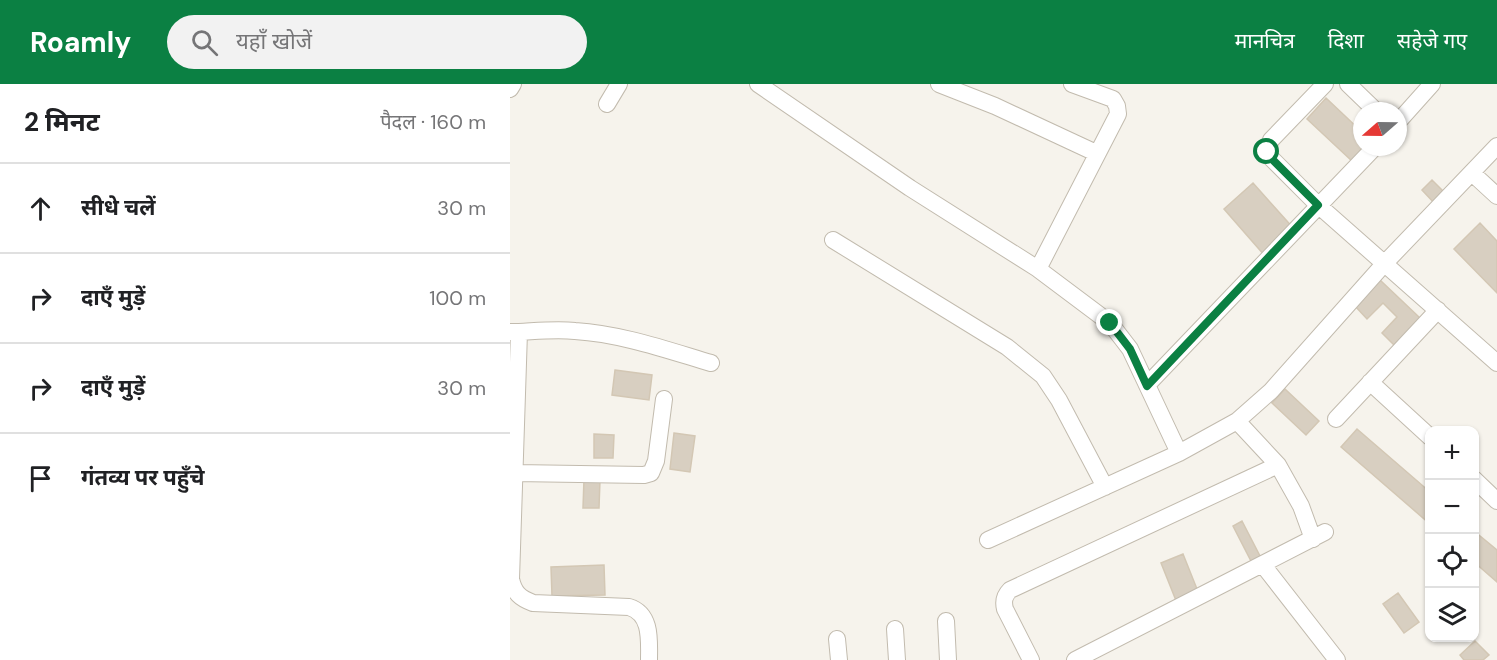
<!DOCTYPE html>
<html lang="hi">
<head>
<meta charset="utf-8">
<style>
  :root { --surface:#fff; --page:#f2f2f2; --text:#202124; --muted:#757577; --line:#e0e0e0; --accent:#0b8043 }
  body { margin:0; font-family:"DM Sans","Noto Sans Devanagari",sans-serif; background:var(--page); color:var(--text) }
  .controls { position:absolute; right:18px; bottom:18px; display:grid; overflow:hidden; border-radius:12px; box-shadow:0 2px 4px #0004 }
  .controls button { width:54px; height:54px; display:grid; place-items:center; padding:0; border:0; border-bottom:2px solid var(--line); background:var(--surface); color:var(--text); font:30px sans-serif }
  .compass { position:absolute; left:843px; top:18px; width:54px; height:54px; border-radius:50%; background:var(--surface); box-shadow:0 2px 4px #0004; rotate:250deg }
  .stop { position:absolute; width:18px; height:18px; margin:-14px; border:4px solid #0b8043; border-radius:50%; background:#fff }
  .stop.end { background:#0b8043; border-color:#fff; box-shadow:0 2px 6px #0008 }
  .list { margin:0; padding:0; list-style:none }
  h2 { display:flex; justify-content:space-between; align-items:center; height:78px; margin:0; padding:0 24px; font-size:26px }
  h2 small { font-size:20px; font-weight:400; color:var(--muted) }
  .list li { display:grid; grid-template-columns:39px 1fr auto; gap:18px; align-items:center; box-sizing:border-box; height:90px; padding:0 24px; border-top:2px solid var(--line) }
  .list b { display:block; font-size:22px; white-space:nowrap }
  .list em { font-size:20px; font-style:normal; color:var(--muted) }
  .icon { flex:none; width:33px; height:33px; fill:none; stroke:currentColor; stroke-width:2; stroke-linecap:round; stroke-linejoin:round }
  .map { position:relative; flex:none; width:987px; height:576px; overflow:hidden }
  header { display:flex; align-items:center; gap:36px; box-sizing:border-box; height:84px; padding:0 30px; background:var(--accent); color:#fff }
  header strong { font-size:28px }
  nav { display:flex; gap:33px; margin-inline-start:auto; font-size:21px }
  .search { width:420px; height:54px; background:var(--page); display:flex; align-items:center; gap:15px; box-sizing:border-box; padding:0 21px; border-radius:33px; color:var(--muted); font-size:22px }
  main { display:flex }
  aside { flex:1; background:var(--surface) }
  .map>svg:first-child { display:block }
  .building { fill:#d8cfc1; stroke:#d3c7b4; stroke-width:1.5 }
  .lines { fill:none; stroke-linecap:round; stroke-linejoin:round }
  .minor-casing { stroke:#c2bbae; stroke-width:18 }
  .minor { stroke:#fff; stroke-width:16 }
  .route { stroke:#0b8043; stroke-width:8 }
</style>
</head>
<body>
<header>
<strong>Roamly</strong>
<div class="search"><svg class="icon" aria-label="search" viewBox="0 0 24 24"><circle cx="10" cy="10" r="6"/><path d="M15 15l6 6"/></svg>यहाँ खोजें</div>
<nav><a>मानचित्र</a><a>दिशा</a><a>सहेजे गए</a></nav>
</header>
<main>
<aside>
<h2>2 मिनट<small>पैदल · 160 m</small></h2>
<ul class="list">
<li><svg class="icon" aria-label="ahead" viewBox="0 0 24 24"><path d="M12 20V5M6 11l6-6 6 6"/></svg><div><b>सीधे चलें</b></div><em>30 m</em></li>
<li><svg class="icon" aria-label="right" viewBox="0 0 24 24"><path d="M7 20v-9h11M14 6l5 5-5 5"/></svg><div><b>दाएँ मुड़ें</b></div><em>100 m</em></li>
<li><svg class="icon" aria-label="right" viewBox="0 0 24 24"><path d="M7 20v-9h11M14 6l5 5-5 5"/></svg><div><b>दाएँ मुड़ें</b></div><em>30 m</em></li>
<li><svg class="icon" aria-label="arrive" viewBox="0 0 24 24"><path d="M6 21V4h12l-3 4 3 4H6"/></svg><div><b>गंतव्य पर पहुँचे</b></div></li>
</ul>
</aside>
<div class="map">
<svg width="987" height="576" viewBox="0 0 987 576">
  <rect width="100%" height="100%" fill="#f6f3ec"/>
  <path class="building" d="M816 14 852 48V63H858L843 78 797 35Z
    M922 96 935 109 925 120 912 106Z
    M743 99 785 146 755 172 714 125Z
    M970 139 987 157V209L944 165Z
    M870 196 910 234 884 261 872 249 887 233 873 219 857 235 845 222Z
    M105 286 142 291 139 316 102 311Z
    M775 305 809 337 796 351 762 319Z
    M847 345 920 408V440L831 363Z
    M164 349 185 352 180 388 160 385Z
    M84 350 104 351 103 374H84Z
    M74 395 90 396 89 424H73Z
    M732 437 751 474 742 479 723 442Z
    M964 447 987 466V498L964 478Z
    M673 470 689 510 667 519 651 479Z
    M94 481 95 511 42 512 41 483Z
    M888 509 909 538 894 549 873 520Z
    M965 557 979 571 973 576H954L950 571Z"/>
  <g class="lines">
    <g class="minor-casing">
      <path id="minor" d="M248 0 400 104 528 185 600 239 620 265 669 369
        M429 0 485 22 586 69
        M815 0 761 56 757 67 760 73 808 121 987 279
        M838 0 866 27
        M0 5 3 0
        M97 20 109 0
        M888 38 922 0
        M962 89 987 112
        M323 156 497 263 533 292 549 316 595 403
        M528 185 608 30 607 22 603 15 562 0
        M0 248H9L1 495C4 509 10 514 23 519L119 523C142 530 139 557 139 576
        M9 248C28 247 47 245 65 247 112 250 157 266 201 279
        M860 298 920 353
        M637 301 865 63
        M826 335 928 226
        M727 337 768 381 791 422 803 455
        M5 389 134 391 141 389 146 377 154 315
        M964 395 987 417
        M478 456 669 369 727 337 761 307 874 180 987 62
        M753 481 827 576
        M436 537 438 576
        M385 545 387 576
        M327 555 329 576
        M521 576 495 525C493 517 494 512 500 506L768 381
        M565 576 815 448"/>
    </g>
    <use href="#minor" class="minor"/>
  </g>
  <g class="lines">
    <path class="route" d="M600 239 620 265 637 302 808 121 760 73 757 68"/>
  </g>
</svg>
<div class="controls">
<button>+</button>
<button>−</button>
<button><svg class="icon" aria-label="locate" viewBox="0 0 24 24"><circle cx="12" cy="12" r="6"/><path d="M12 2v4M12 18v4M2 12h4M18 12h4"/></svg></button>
<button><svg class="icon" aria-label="layers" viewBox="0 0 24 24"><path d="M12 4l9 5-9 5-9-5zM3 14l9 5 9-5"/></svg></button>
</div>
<svg class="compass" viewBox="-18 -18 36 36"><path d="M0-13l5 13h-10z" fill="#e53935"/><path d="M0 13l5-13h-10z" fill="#757577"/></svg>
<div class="stop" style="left:757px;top:68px"></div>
<div class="stop end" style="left:600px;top:239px"></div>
</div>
</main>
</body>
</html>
